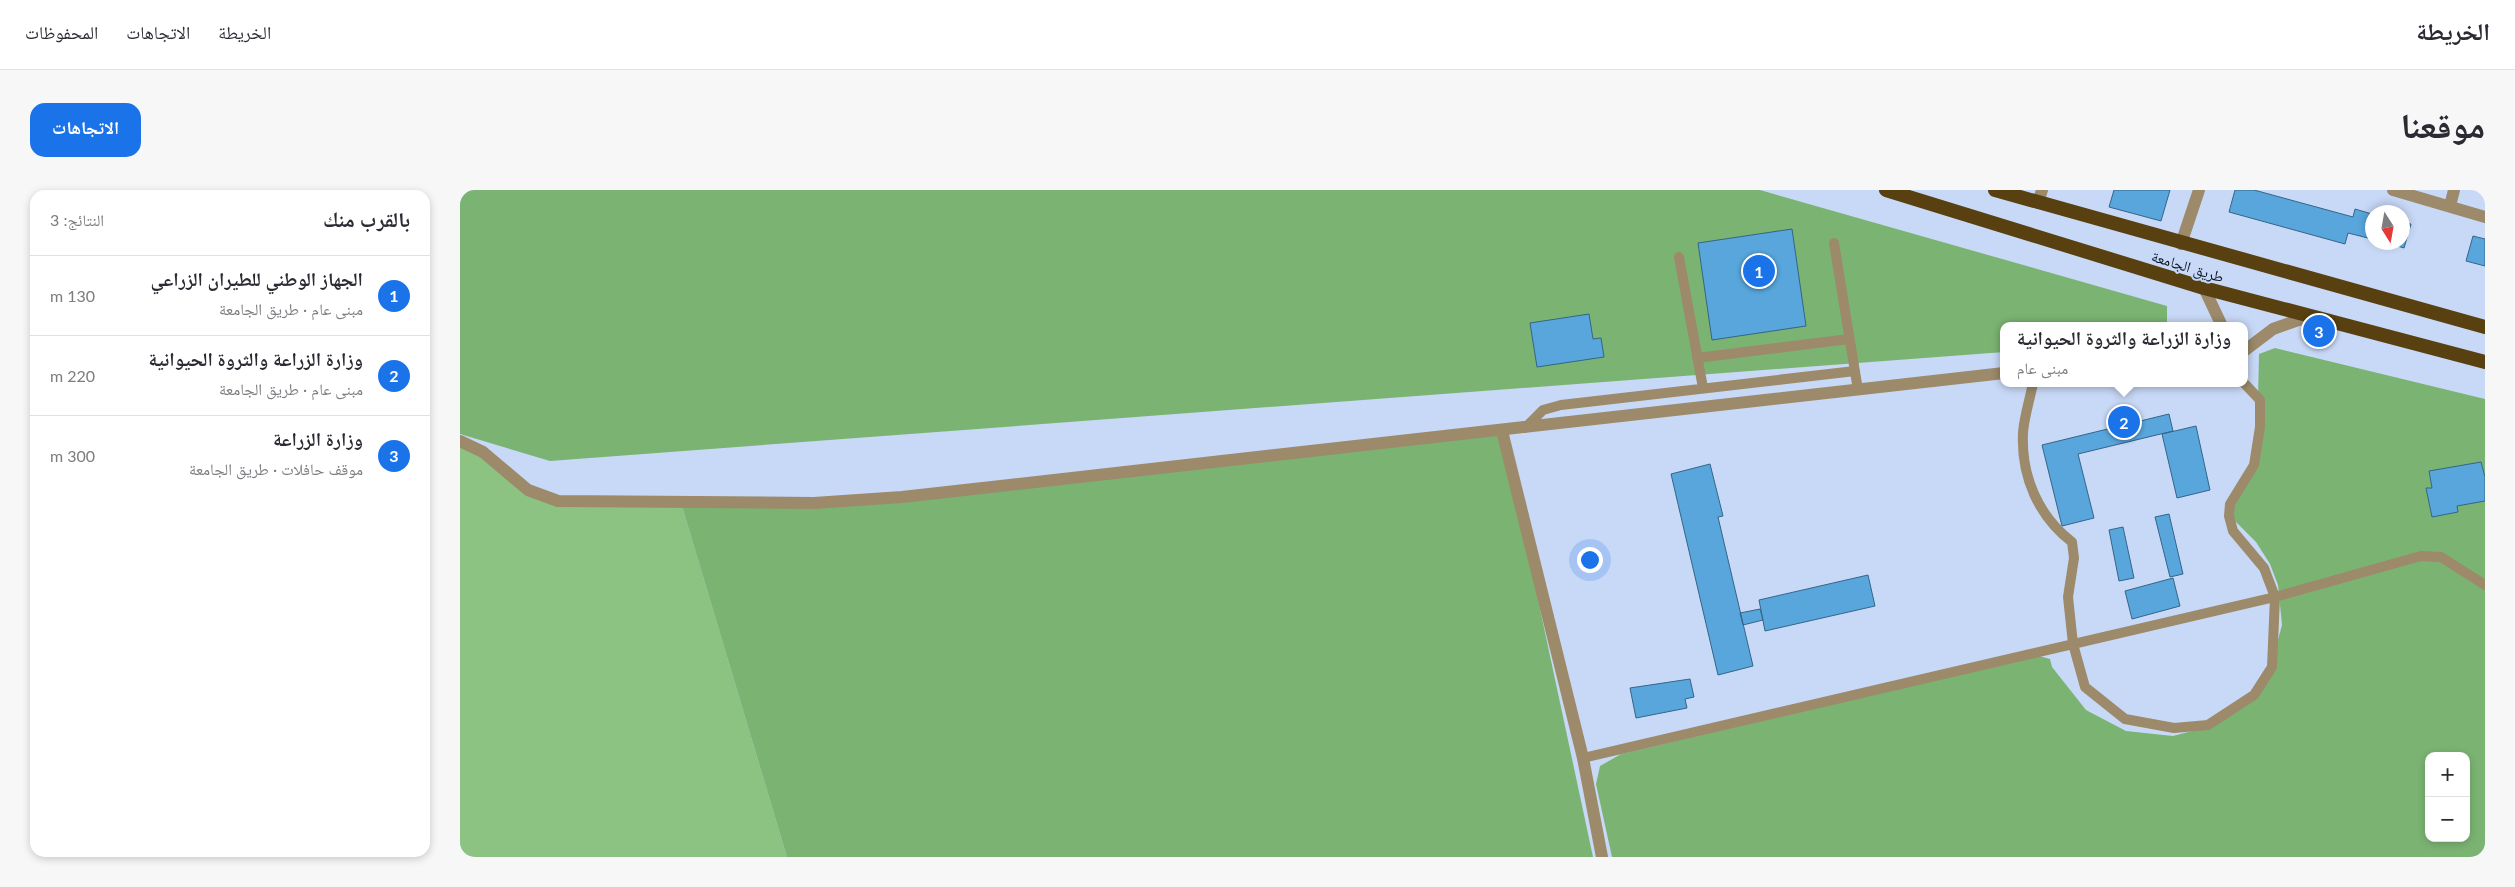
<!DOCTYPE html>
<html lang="ar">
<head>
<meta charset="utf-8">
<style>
  :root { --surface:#fff; --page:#f7f7f7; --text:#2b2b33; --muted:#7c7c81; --line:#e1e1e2; --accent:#1a73e8 }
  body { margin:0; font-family:Lato,"Noto Naskh Arabic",sans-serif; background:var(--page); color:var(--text); direction:rtl }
  .controls { position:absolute; right:15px; bottom:15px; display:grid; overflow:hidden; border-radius:10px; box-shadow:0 2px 8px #0003 }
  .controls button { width:45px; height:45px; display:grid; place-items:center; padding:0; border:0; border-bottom:1px solid var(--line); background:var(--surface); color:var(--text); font:25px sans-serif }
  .compass { position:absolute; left:1905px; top:15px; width:45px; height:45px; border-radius:50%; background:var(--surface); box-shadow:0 2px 8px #0003; rotate:169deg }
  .you { position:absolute; left:1129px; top:369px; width:18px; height:18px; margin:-12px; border:4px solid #fff; border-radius:50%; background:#1a73e8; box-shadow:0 0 0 8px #1a73e833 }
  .badge { display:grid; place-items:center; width:32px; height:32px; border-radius:50%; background:var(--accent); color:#fff; font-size:16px; font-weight:700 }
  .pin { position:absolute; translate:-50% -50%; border:2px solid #fff; box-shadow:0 1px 5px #0006 }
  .popup { position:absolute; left:1540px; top:132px; width:248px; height:65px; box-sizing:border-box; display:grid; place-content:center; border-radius:10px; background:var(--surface); filter:drop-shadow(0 1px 4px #0005); font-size:16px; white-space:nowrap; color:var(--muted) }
  .popup b { font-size:19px; color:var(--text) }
  .popup::after { content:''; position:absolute; left:50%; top:100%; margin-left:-10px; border:10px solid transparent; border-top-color:var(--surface) }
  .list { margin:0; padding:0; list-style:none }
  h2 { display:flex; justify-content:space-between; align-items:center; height:65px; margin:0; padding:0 20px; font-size:21px }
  h2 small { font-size:16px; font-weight:400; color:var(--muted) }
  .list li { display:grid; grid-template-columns:32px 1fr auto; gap:15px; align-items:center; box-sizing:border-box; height:80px; padding:0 20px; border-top:1px solid var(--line) }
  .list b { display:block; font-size:19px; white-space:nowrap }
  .list p { margin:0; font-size:16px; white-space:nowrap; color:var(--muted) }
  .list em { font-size:16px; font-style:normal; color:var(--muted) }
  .map { position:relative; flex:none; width:2025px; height:667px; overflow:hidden; direction:ltr; border-radius:15px }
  header { display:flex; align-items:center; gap:30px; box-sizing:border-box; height:70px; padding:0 25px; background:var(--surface); border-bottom:1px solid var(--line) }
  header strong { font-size:24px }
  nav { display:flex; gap:28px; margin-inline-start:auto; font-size:18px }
  .intro { display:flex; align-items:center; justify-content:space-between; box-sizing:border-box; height:120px; padding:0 30px }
  h1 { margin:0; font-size:35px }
  .button { padding:12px 22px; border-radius:15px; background:var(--accent); color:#fff; font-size:18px; font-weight:700 }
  main { display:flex; gap:30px; padding:0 30px }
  aside { flex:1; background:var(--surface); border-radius:15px; box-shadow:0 2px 8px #0003 }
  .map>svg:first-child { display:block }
  .green { fill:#8cc383 }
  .forest { fill:#7bb472; fill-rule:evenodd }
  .building { fill:#58a6dc; stroke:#346587 }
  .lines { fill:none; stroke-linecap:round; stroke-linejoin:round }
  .service { stroke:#9c8a6a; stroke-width:10 }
  .minor { stroke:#9c8a6a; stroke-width:12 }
  .trunk { stroke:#584010; stroke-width:14 }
  .labels { text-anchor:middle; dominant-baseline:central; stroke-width:4; stroke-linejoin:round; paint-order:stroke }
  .street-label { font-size:15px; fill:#0c1527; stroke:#c8d9f7 }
</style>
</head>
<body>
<header>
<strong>الخريطة</strong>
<nav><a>الخريطة</a><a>الاتجاهات</a><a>المحفوظات</a></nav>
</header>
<div class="intro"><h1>موقعنا</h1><a class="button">الاتجاهات</a></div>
<main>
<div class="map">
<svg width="2025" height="667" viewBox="0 0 2025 667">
  <rect width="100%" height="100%" fill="#c8d9f7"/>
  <path class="green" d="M0 251 68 300 98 311 221 313 327 667H0Z"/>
  <path class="forest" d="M0 0H1300L1707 116V136H1544V162L90 271 0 244Z
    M1815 158 2025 209V667H1152L1136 594 1140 576 1161 564 1579 466 1590 469 1592 477 1626 520 1666 541 1713 546 1751 536 1778 519 1810 479 1822 435 1818 395 1810 374 1796 352 1775 331 1771 322 1793 281 1797 253 1799 164ZM1969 566H2006V648H1969Z
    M1042 241 1133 667H327L221 313H354Z"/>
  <path class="building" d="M1654 0H1710L1701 31 1649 17Z
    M1775 0H1794L1893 27 1895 19 1912 24V49L1888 43 1885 54 1769 22Z
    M1942 32 1951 34 1944 58 1925 52H1942Z
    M1332 39 1346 136 1252 150 1238 53Z
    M2013 46 2025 49V76L2006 71Z
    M1129 124 1133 149 1141 148 1144 167 1077 177 1070 133Z
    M1709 224 1713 241 1618 264 1634 328 1602 336 1582 255Z
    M1736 236 1750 300 1717 308 1702 244Z
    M2021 272 2025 287V311L1997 316 1998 322 1972 327 1966 298H1972L1969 281Z
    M1250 274 1263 326 1258 327 1293 476 1258 485 1211 284Z
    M1709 324 1723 384 1710 387 1695 327Z
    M1663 337 1674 388 1659 391 1649 340Z
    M1408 385 1415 416 1305 441 1299 410Z
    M1713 388 1720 416 1672 429 1665 401Z
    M1300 419 1303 430 1283 435 1280 423Z
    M1230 489 1234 507 1225 509 1227 518 1176 528 1170 498Z"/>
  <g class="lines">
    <path class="service" d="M1374 53 1398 200
      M1219 67 1243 198
      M1237 168 1389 149
      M1573 193C1570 209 1564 227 1563 243 1561 286 1578 326 1612 352L1614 368 1608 407 1613 454 1625 497 1665 529 1714 538 1748 535 1794 505 1812 477 1815 407 1804 378 1773 341 1769 326 1770 314 1794 275 1800 237V210L1784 193
      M1065 238 1083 220 1101 215 1395 181
      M1123 568 1815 407 1961 366 1981 367 2025 395"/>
    <path class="minor" d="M1933 0 2025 27
      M1578 13 1582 0
      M1990 16 1994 0
      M1721 54 1739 0
      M1744 98 1762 136
      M1784 161 1813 139 1847 127
      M1042 241 1123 568 1142 667
      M0 251 23 262 68 300 98 311 354 313 442 307 1544 183"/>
    <path class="trunk" d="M1426 0 1744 98 2025 172
      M1535 0 2025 137"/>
  </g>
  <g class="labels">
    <g class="street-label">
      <text transform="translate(1728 76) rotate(17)">طريق الجامعة</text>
    </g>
  </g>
</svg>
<div class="controls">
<button>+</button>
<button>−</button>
</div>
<svg class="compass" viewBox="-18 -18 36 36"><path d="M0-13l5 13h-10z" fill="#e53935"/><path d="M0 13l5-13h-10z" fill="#7c7c81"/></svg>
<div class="you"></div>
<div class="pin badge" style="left:1299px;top:81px">1</div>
<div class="pin badge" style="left:1664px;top:232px">2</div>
<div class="popup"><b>وزارة الزراعة والثروة الحيوانية</b>مبنى عام</div>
<div class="pin badge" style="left:1859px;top:141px">3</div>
</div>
<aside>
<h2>بالقرب منك<small>النتائج: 3</small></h2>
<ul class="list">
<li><span class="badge">1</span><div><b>الجهاز الوطني للطيران الزراعي</b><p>مبنى عام · طريق الجامعة</p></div><em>130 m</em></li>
<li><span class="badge">2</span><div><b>وزارة الزراعة والثروة الحيوانية</b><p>مبنى عام · طريق الجامعة</p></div><em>220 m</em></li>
<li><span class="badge">3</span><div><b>وزارة الزراعة</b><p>موقف حافلات · طريق الجامعة</p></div><em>300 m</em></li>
</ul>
</aside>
</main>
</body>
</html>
